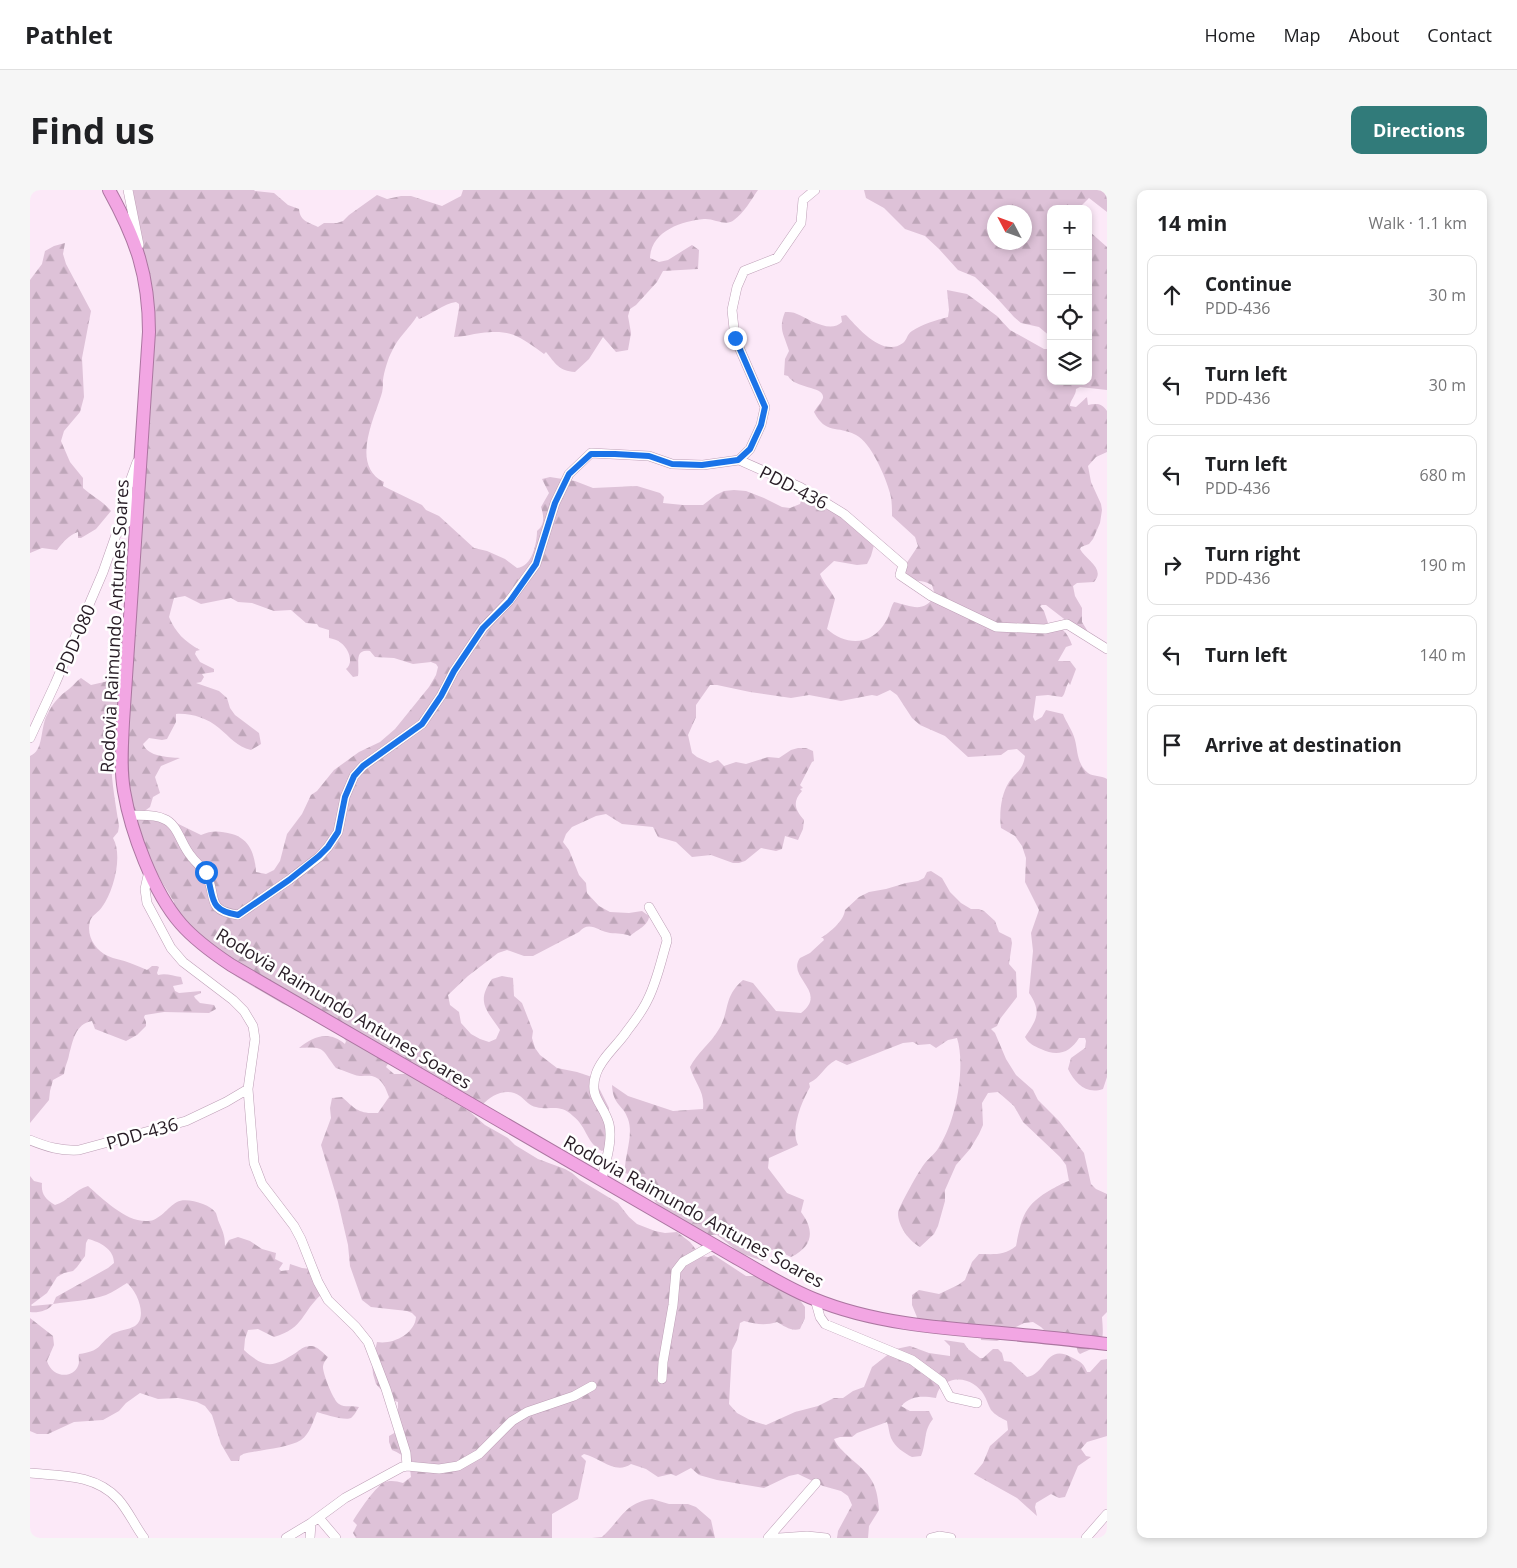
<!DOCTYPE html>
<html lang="en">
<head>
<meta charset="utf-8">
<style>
  :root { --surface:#fff; --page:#f6f6f6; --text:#202124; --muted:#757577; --line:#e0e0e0; --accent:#317b7a }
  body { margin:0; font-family:"Open Sans",sans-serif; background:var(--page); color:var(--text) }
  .controls { position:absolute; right:15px; top:15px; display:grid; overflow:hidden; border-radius:10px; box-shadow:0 2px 8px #0003 }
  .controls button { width:45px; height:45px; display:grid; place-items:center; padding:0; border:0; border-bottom:1px solid var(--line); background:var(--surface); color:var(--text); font:25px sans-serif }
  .compass { position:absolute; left:957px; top:15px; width:45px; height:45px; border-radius:50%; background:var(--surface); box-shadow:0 2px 8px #0003; rotate:311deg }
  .stop { position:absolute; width:15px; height:15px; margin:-11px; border:4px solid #1a73e8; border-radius:50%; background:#fff }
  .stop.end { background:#1a73e8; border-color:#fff; box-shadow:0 1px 5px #0008 }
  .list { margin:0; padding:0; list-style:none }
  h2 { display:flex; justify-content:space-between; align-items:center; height:65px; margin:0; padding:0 20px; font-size:21px }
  h2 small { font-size:16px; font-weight:400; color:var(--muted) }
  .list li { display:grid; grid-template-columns:32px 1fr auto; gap:15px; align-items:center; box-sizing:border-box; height:80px; margin:0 10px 10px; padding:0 10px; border:1px solid var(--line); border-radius:10px }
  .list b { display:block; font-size:19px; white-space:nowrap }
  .list p { margin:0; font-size:16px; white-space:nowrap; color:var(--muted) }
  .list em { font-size:16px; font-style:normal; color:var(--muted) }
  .icon { flex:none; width:28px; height:28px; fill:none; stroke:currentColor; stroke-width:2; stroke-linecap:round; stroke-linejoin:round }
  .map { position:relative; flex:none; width:1077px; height:1348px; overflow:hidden; border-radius:10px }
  header { display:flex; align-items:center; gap:30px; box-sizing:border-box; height:70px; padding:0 25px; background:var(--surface); border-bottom:1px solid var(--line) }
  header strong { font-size:24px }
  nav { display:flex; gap:28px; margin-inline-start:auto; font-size:18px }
  .intro { display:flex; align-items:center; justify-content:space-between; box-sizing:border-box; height:120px; padding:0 30px }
  h1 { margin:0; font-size:35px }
  .button { padding:12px 22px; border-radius:10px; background:var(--accent); color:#fff; font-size:18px; font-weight:700 }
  main { display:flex; gap:30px; padding:0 30px }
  aside { flex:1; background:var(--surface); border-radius:10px; box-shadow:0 2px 8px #0003 }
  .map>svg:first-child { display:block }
  .forest { fill:url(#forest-firs); fill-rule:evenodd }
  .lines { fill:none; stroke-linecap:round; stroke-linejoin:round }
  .minor-casing { stroke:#bd9fb6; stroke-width:10 }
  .highway-casing { stroke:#ab76a0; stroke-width:14 }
  .minor { stroke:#fff; stroke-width:9 }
  .highway { stroke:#f2a6e3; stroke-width:12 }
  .route { stroke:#1a73e8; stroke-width:6 }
  .labels { text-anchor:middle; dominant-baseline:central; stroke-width:5; stroke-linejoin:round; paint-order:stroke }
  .street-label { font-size:18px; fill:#271c25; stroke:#fff }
</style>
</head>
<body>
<header>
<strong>Pathlet</strong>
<nav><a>Home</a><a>Map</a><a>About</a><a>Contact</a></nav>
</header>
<div class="intro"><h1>Find us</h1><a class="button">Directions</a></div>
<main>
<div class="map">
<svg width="1077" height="1348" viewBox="0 0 1077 1348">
  <defs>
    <pattern id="forest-firs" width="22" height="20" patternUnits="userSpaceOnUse" patternTransform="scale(1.25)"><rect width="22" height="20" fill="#dec2d8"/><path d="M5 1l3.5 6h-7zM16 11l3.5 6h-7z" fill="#bea6b9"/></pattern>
  </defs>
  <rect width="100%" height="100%" fill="#fce9f8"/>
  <path class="forest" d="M103 0H224L225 1 244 3 258 15 269 19C270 31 278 32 288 37L294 33H307L313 31 319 25 347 5 357 9 371 6H381L412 16 431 6 433 0H728C721 10 714 23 704 30 696 37 684 28 674 29 652 31 621 41 620 68L629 72 638 70 662 55 669 60 668 79 633 81 627 92 606 115 600 119 598 126 601 143 598 160 586 162 573 147 559 169 545 182C529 181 525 173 516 162L514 164C490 147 482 139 451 143 442 144 433 147 424 147L429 118V114L426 112C413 114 402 124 389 129L387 126C379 139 368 147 362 161 358 168 354 182 353 190 353 195 353 201 351 206 343 231 321 276 354 292L353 296 392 315 396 320 409 326 444 358 457 361 475 369 487 378C502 377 507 353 507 341 515 335 514 326 511 317L519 303 512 289 520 287 545 291 563 298 607 296 630 303 634 307 633 313 653 315H673L686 305 694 301 704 300 716 301 734 308 752 317 760 318 770 314 775 299C785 297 790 303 796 310L846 348 841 366 837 374 827 375 804 371 790 384C794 394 801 400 805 409L797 439C817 457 843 455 856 431 860 425 860 418 864 412 881 416 894 424 905 405L902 395C888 387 884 396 872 380L888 356 885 347 862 326C862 319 862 310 860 303 856 288 841 252 826 245 807 235 796 245 784 222 786 218 792 212 793 208 795 196 765 199 758 186L754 185 755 169 759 161C754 144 748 139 755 122 759 122 763 122 767 124 779 129 800 144 812 132L811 126 816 125C828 138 853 168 873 153 877 150 877 144 882 141 893 134 906 130 918 127L919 120 917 100 937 104 967 126 980 140 1014 159H1021V191H1058V35L1060 42 1077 57V200L1050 197 1046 199C1046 206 1040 210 1040 216L1046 217 1057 207 1058 215C1066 213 1072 213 1077 221V262L1066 267 1058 276 1061 292 1071 314 1072 320 1070 333 1063 349 1059 354 1051 357 1050 359C1056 370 1076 379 1064 392L1047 393 1043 396 1045 406 1052 418V432L1060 445H1055L1016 415H1012L1010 416 1014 421 1018 433C1030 434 1038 443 1042 455L1036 457 1028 471H1040L1046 479 1040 495 1039 492C1035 497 1036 503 1032 507L1018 505 1006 506 1003 527 1005 531 1012 527 1016 520 1033 524C1036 532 1043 541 1045 550 1048 562 1047 574 1058 583 1063 587 1071 585 1077 589V887L1073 899C1056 905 1045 893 1038 879L1041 868 1055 858 1056 851 1055 848H1049C1040 863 1027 867 1011 859 1004 856 999 854 995 847 1007 829 1012 822 999 803L1003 761 1001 743 1009 720 995 692 996 668 992 656 985 646 971 638C969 624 971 604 979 592 987 581 993 580 995 566L987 559 978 560 971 565 938 567 915 546 890 535 882 528 867 505 860 500 847 506 842 505 811 511 779 505 761 508 720 502 687 495H680L666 515V527L658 545 662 563 667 567 680 573 688 570 694 576 706 572 716 574 738 567 749 568 761 560 768 558H776L783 561 784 571 782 572 770 595 773 598 770 599 772 601C762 612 765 620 774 630L773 639 768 650 755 646 752 659 746 661 731 658 715 671 709 673H703L681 665 662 667 646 652 628 647 623 637 592 634 576 624 566 626 542 637 536 644 533 652 539 660 549 685 556 693 557 703 569 716 580 722 599 723 612 721 619 726C619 735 607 740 600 746 594 743 587 744 580 743 568 741 559 730 549 742L503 766H494L477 760 468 763 438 786 418 805 420 815 429 822 431 833 441 844 450 849 459 852 466 849 470 840C456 819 446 812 462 789L472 786 483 788 484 806 492 813 503 841 502 848 505 858 510 865 527 878 547 882 568 889 567 894 579 918 580 955 572 961C556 953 558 938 543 926 529 913 521 921 506 917 500 916 495 910 490 906 477 897 462 904 452 915L428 901 413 890 361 869 356 877 364 884H375L401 895 408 903 439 921 455 935 478 948 485 955 508 969 535 979 542 983 550 990 588 1013 599 1027 607 1034 625 1041 635 1043 647 1042 660 1052 671 1066 678 1067 684 1065 716 1086H726L769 1109 775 1117V1128L770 1139C762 1142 754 1136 747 1132 735 1136 725 1134 714 1131L710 1133 707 1150 702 1160 699 1214 707 1223 720 1230 736 1235 765 1222 788 1216 804 1208H813L823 1201 834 1197 842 1177 860 1163 861 1160 880 1156 899 1163 920 1166V1156L914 1150 934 1153 938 1159 950 1168H953L963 1159H968L972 1163 974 1171 981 1172 997 1187C1018 1183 1015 1152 1043 1168 1051 1172 1054 1174 1057 1182H1060L1071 1170 1077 1169V1246L1057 1252 1051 1259 1056 1266 1061 1267 1048 1276 1035 1307 1029 1308 1021 1304 1006 1313 1005 1317 1007 1326 987 1308 944 1284 953 1273 960 1256 978 1240 977 1231C971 1228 965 1225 961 1220 958 1215 957 1210 954 1205 948 1194 933 1186 920 1191 912 1193 908 1199 906 1208 892 1206 882 1205 871 1216L880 1221H899L903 1229C893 1241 897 1252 891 1266L882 1267C874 1263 865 1257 861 1248 859 1243 859 1238 857 1232L827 1243 822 1247H810L804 1249C807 1256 813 1261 819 1267 840 1285 847 1291 849 1320L839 1336 838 1348H807L808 1341 822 1315 818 1306 811 1301 793 1296 768 1284 759 1286 734 1298 687 1290 669 1285 661 1278 646 1286 641 1284 628 1287 616 1279 601 1274C585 1285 571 1268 554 1264L551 1266 556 1271 548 1309 522 1324V1348H326L323 1343 327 1335 323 1331C329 1321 344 1299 353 1293 359 1290 366 1291 373 1293L381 1287C380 1272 375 1265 362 1260L359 1252V1246L366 1242 368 1224V1212L365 1211 362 1212 346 1194 343 1184 342 1174 347 1152C362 1155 385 1144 386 1127L382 1123 377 1121 341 1117 332 1110 320 1076 318 1055 308 1012 291 955 301 928 300 918 302 908 312 907C325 919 329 924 348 923L359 907C356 899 352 888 342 886 336 885 331 887 325 885 318 883 313 880 306 878 291 859 296 856 269 858 283 846 299 840 315 854L316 851 312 846 286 832 266 819 253 814 207 787 192 776 144 722V712L113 660 98 596 99 577 96 561 107 363 112 347 110 337 116 197 110 53ZM155 406 171 414 201 408 208 412 222 413 244 421 261 420 276 433 287 434 289 437 299 440V448C303 449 308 450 311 453 319 459 324 473 316 479L323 487 328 486C330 475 323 458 340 461L345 467 364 468 383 474 401 472 406 474 408 477 406 485 399 497 365 539 350 552 329 562 304 580 287 601 281 605 272 624 257 644 250 671 244 680 236 684 226 682C225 665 220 649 202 644 190 641 182 640 171 645L130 625 112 623 120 617 123 607 130 603 125 587 131 576 150 568C138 567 118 567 113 554L119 548 132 550 137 549 146 532V524C161 523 177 528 189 538 200 547 207 557 221 560L231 554 229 543 205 525 200 518 197 508 189 501 166 493 171 492 174 487 172 484 184 482V479L170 472 165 464 166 461 170 460C154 451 146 443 139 427L144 408Z
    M834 0H1077V22L1059 8 1052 15V19H1021V147L1009 137 991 133 984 127 965 106 945 87 928 80 909 59 895 46 875 39 854 18 836 8ZM964 22H994V52H964Z
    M35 53 33 64 36 74 61 121 52 168 54 207 50 222 34 241 31 251 40 272 53 288V298C62 306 73 311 81 321L66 339 51 348H48V342C39 345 33 352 27 360L12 358 0 363V90L12 74 15 61 24 56Z
    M51 488 61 495 83 490C95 499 86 530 83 542 78 574 84 604 89 636L88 642 83 648C93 665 84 701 72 717 69 722 62 725 60 731 56 746 65 760 78 766 84 769 93 770 100 773 106 775 112 778 117 780L122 776H127L129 777 127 783 128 785C137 783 142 786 151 787L153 794 143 796 145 801 149 803 171 801V803L164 806 165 808 170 813 184 815 186 819 179 823 134 822 115 825 114 827 116 832V836L107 845 96 851 65 839 62 831C45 834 43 851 39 865 38 871 35 876 34 884L23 890 20 901 19 910 0 933V566C14 561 10 538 17 525 23 513 29 506 39 499 44 495 46 491 51 488Z
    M901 681 912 688 920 702 931 713 941 719H949L954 721 965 731 969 742 981 748 982 753 979 774 986 782 987 807 970 829 967 836 961 839 965 843 976 869 986 885 1003 900 1008 910 1029 931 1054 963 1061 994 1066 999 1077 1004V1122L1072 1127C1074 1153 1074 1154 1050 1164L1048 1162 1046 1156 1020 1146 1011 1137 1003 1132 994 1133 980 1140 972 1149 967 1151 951 1150V1144L889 1132 882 1115V1105L889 1100 909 1104 928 1095 935 1090 942 1072 949 1064C963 1064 974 1066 986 1056 992 1026 994 1015 1022 999 1028 996 1032 993 1039 991L1036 975 1030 967 993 932 984 916 968 902 958 903 952 913 953 935 949 944 940 959 926 975 915 1000V1011L908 1036 904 1044 890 1057C879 1051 868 1036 868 1023 869 1016 890 979 895 973 900 967 907 962 910 955 926 931 936 876 927 848L918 850 906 858 900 854 888 855 883 852 873 853 817 875 806 870C793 877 791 888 779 893L780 897C772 911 760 939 768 955L739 968 738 978 757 1003 774 1010 771 1022C785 1041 783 1056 761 1067L744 1059 736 1063 733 1071 710 1063 687 1045H671L649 1034 626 1013 621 1005 598 984 595 983C594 966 604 946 598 929 593 914 583 916 582 895L598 906 643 921 673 919C675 901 665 894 660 877 667 863 681 853 689 839 700 821 693 807 713 790L723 793 746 821 771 823C799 802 756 787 770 768L780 763 794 750 793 748H791C800 742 814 731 815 720L829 707 839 702 856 699 876 693 888 691 894 688 897 682Z
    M0 986 4 991 12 993C11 1004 15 1009 25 1015 38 1011 45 1000 58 996 73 1009 97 1033 118 1031 129 1031 138 1017 147 1012 156 1007 180 1014 186 1023 186 1023 188 1029 188 1030 192 1040 195 1044 195 1056L199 1050 208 1047 220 1051 232 1059 246 1063 245 1069 253 1073 249 1079 251 1081 259 1080 260 1074 272 1078 289 1080 292 1092V1104C271 1122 275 1138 244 1147L228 1139 218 1140 215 1149 214 1160C236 1180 244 1177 267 1162 272 1158 275 1156 282 1156 288 1157 293 1163 298 1167 295 1171 293 1173 293 1178 294 1186 303 1210 309 1214 315 1218 322 1215 329 1217 327 1220 324 1226 321 1228 315 1231 293 1224 287 1222 283 1231 280 1244 271 1250 259 1258 228 1260 213 1264L210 1266 209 1271H201L191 1254 182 1225 175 1216 167 1212 148 1208 128 1209 110 1203 96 1213 89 1221 73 1230 44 1232 18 1244H7L0 1241V1128L23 1146 24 1155 17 1171C22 1188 43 1189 48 1176 50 1172 48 1168 49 1164 71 1161 67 1156 82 1144 89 1140 98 1140 105 1136 118 1127 107 1101 97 1093 90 1097 83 1102 76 1105 59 1111 40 1111 23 1114 18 1121 8 1123 0 1122ZM58 1049C70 1052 84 1059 84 1073L78 1078 26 1107 23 1114 2 1116 1 1115 17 1103 27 1087 34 1083 43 1081 47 1077 55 1066 56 1053Z
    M622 1309 639 1314H658L666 1317 681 1330 685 1348H562L572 1347C590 1331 595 1312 622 1309Z"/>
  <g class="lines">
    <g class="minor-casing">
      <path id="minor" d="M98 0 109 55
        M709 270 720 259 731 235 735 217 705 148 702 120 707 97 714 81 747 68 771 33 773 10 785 0
        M0 548 25 494 73 382 86 345 98 331V297L107 272
        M99 625C111 626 124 624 134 629 148 634 151 655 161 666 165 672 172 677 176 684 188 706 174 720 208 725L259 690 289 667 298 657 308 642 315 607 324 586 333 576 392 534 411 506 424 481 453 438 479 411 506 374 525 313 539 284 561 263 619 266 642 274 673 275 709 270 770 297 814 324 873 375 870 385 901 406 966 437 1015 439 1037 434 1077 459
        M119 681 115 699 117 713 141 758 153 772 203 810 214 821 223 836 225 849 218 899 224 973 232 994 264 1036 271 1049 288 1092 298 1110 326 1137 338 1152 356 1199 376 1263 377 1276
        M0 950C17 957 31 961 49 960L156 931 196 912 218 899
        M572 990C575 973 583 951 579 934 574 914 558 908 566 884 571 868 588 855 597 841 604 832 613 820 618 809 627 791 631 771 637 751L636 746 619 717
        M785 1109 790 1127 795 1134 882 1170 912 1192 920 1207 947 1213
        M632 1189 633 1172 643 1115 646 1081 653 1072 683 1055
        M0 1283C31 1286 65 1284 88 1309 98 1320 105 1336 114 1348
        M289 1328 306 1348
        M256 1348 281 1333 315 1308 372 1277 377 1276 409 1279 428 1276 449 1264 482 1231 497 1222 544 1206 562 1196
        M280 1348 281 1333
        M738 1348 786 1293
        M749 1348 777 1346 796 1348
        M901 1348 909 1346 921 1348
        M1056 1348 1077 1324"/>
    </g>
    <g class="highway-casing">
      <path id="highway" d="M79 0C106 49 119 85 119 142L93 532C92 554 90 578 94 601 101 642 123 702 151 734 165 750 183 763 201 775L703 1066C730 1081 756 1098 784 1109 842 1133 908 1138 971 1143 1006 1146 1042 1150 1077 1154"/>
    </g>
    <use href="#minor" class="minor"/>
    <use href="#highway" class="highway"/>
  </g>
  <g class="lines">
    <path class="route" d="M176 682C185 707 177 720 208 725L259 690 289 666 298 657 308 642 315 607 324 586 333 576 392 534 411 506 424 481 453 438 480 411 506 374 525 313 539 284 561 264H585L619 266 642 274 672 275 708 270 720 259 731 235 735 217 705 148"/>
  </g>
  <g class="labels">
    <g class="street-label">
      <text transform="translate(764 297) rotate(27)">PDD-436</text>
      <text transform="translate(84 436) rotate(-87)">Rodovia Raimundo Antunes Soares</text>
      <text transform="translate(45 449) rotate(-67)">PDD-080</text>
      <text transform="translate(314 818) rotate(31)">Rodovia Raimundo Antunes Soares</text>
      <text transform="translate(112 943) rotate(-16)">PDD-436</text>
      <text transform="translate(664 1021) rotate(29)">Rodovia Raimundo Antunes Soares</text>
    </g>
  </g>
</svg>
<div class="controls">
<button>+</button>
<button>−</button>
<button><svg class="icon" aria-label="locate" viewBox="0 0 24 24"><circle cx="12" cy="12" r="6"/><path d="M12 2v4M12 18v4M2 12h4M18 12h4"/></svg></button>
<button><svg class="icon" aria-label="layers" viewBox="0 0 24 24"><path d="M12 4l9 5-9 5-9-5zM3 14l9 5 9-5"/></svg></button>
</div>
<svg class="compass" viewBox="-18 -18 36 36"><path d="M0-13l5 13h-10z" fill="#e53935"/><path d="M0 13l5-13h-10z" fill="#757577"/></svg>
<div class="stop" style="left:176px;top:682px"></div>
<div class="stop end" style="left:705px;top:148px"></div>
</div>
<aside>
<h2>14 min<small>Walk · 1.1 km</small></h2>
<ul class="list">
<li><svg class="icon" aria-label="ahead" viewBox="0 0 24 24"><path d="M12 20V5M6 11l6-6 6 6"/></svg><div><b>Continue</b><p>PDD-436</p></div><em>30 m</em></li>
<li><svg class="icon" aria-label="left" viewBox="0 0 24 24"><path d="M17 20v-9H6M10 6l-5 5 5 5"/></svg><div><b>Turn left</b><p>PDD-436</p></div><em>30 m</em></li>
<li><svg class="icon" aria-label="left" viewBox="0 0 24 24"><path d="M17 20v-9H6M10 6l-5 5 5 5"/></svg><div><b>Turn left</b><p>PDD-436</p></div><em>680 m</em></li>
<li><svg class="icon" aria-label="right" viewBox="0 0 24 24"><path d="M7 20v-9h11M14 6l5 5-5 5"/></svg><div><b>Turn right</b><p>PDD-436</p></div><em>190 m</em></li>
<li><svg class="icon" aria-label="left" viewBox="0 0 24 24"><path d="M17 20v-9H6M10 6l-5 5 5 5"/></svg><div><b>Turn left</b></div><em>140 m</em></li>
<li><svg class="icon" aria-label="arrive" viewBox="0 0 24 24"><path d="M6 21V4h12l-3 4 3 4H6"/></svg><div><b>Arrive at destination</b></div></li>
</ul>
</aside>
</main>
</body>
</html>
